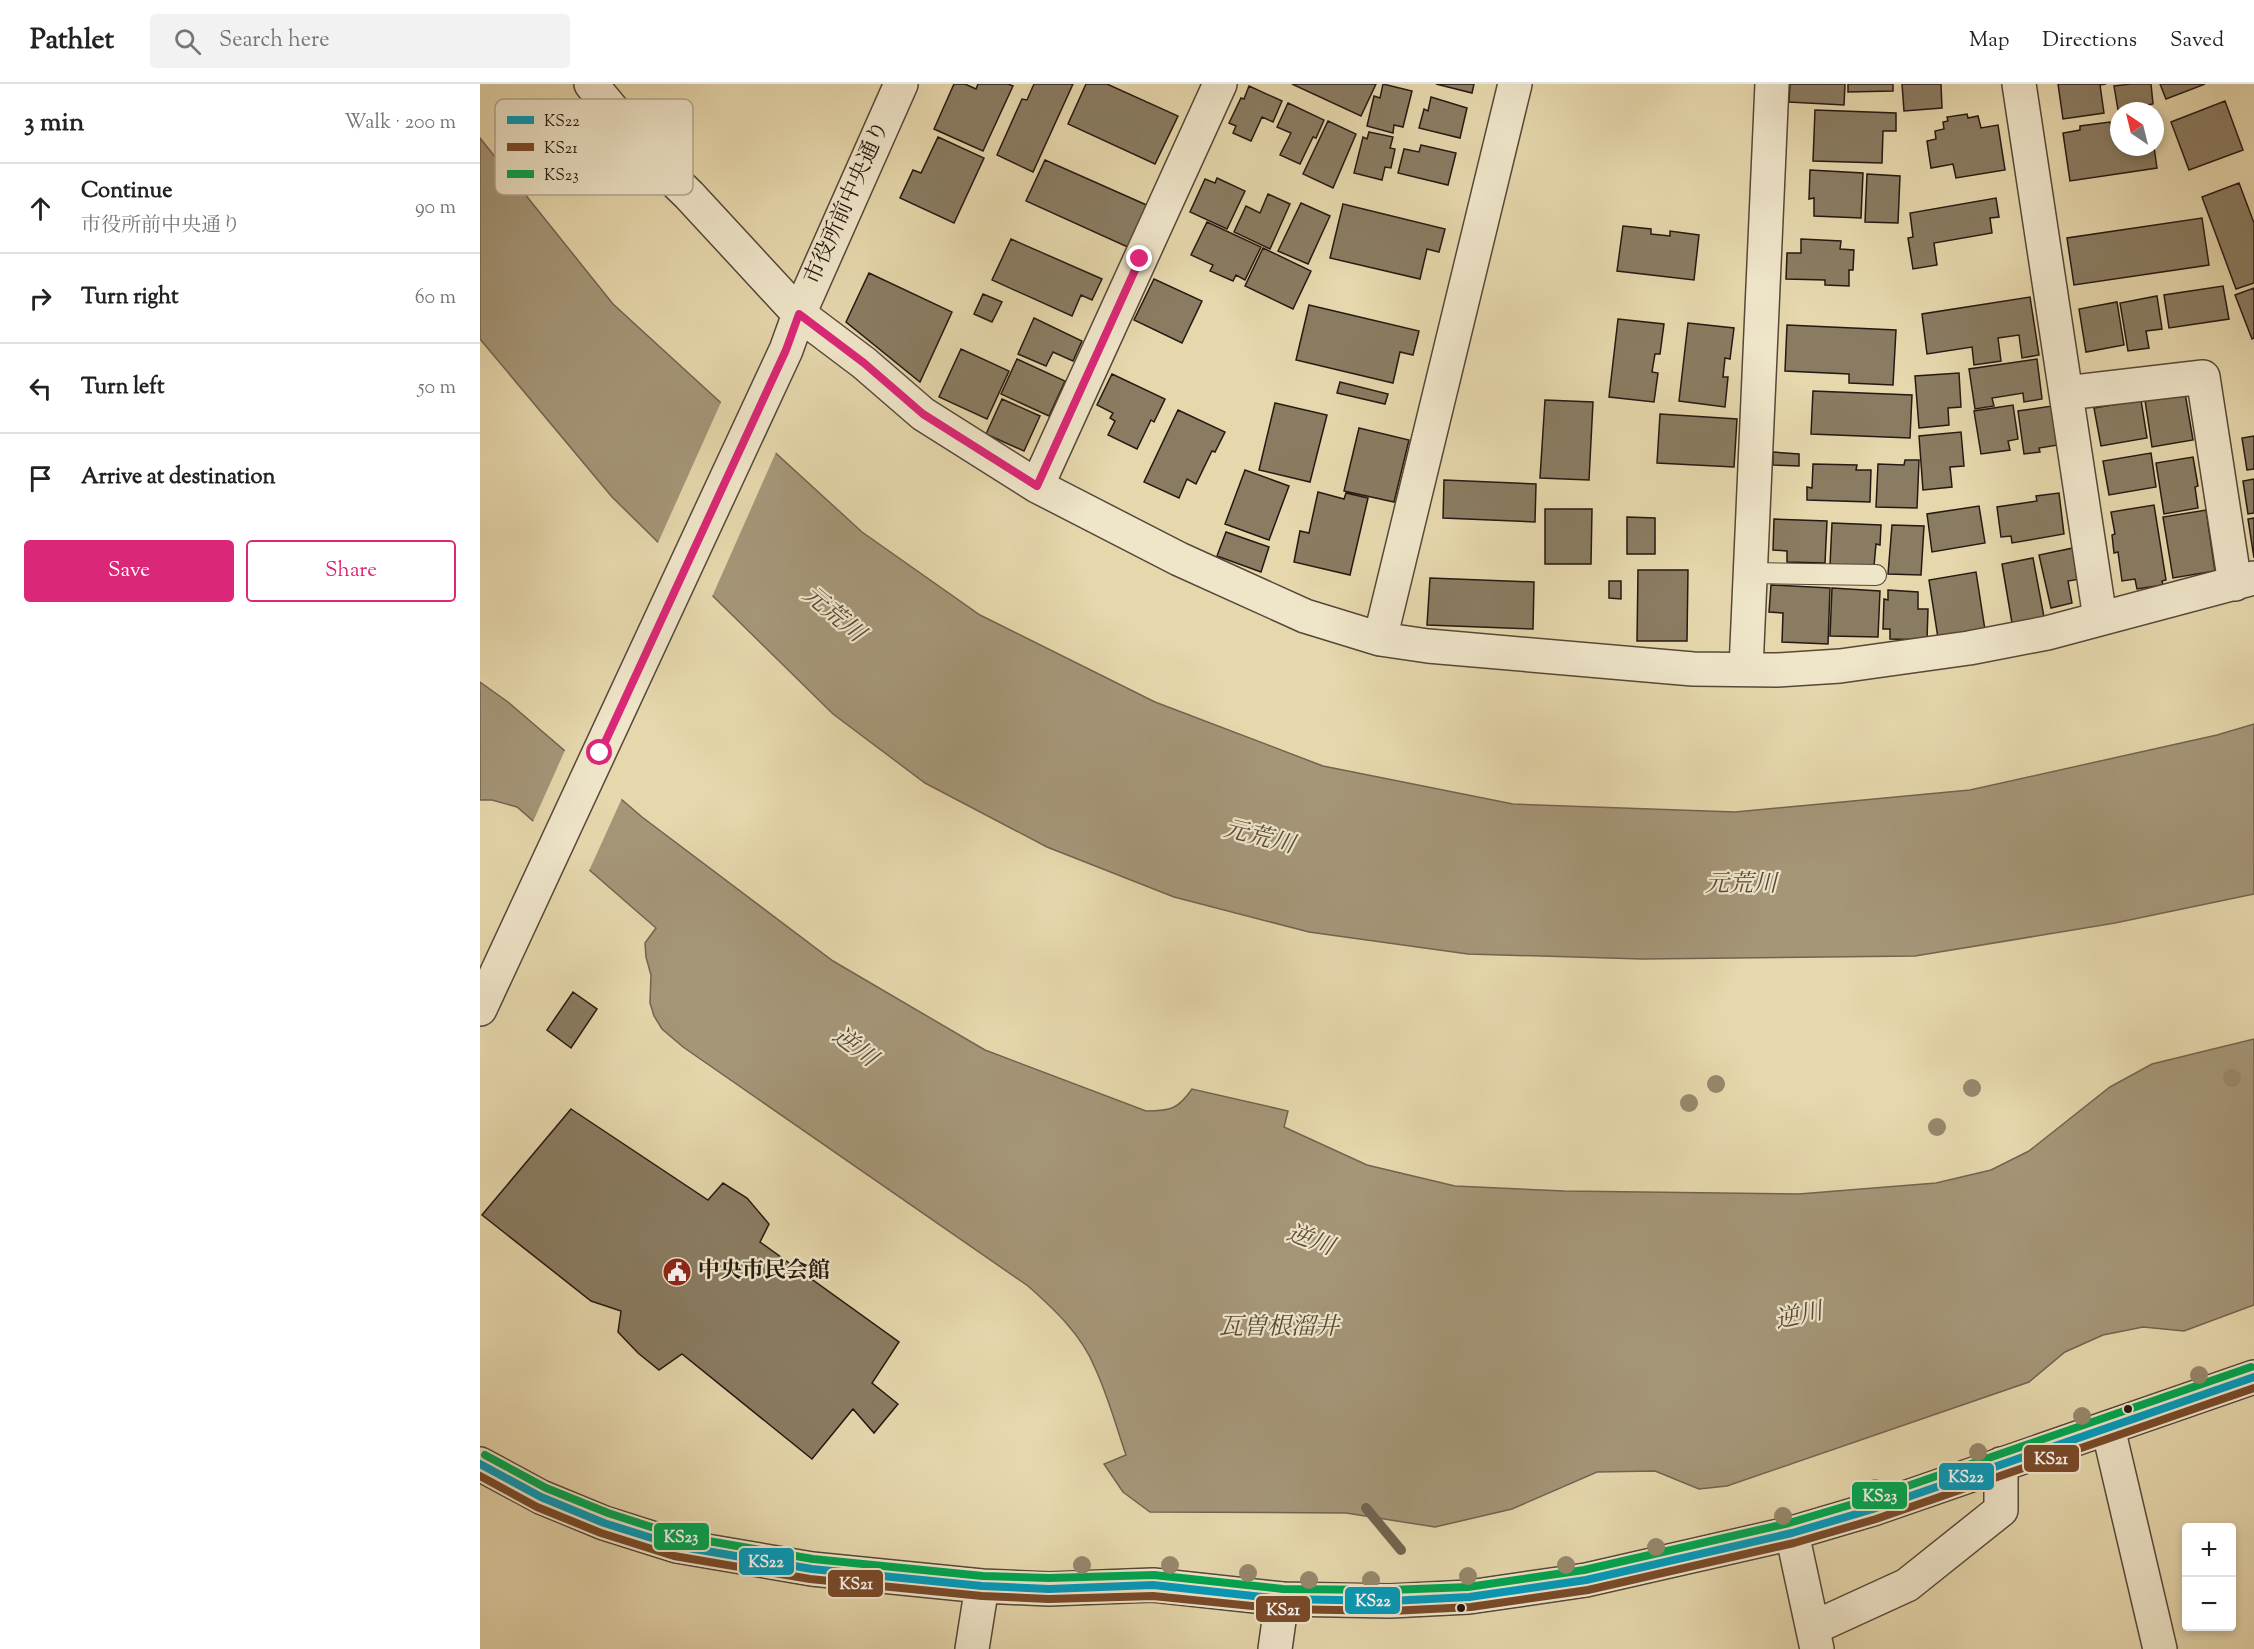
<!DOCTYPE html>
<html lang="en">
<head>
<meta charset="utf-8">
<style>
  :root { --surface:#fff; --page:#f2f2f2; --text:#222; --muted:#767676; --line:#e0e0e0; --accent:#db2777 }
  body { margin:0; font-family:"Sorts Mill Goudy","Noto Serif JP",serif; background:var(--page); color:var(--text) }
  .controls { position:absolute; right:18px; bottom:18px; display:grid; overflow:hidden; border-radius:6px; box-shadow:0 3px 9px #0003 }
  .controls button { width:54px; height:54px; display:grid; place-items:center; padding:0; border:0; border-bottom:2px solid var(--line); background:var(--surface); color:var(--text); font:30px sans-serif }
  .compass { position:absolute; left:1630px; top:18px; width:54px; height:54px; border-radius:50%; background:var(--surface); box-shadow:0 3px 9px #0003; rotate:325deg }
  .stop { position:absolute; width:18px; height:18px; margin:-14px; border:4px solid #db2777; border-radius:50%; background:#fff }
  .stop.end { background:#db2777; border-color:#fff; box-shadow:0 2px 6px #0008 }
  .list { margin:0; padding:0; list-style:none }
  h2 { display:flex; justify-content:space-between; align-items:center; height:78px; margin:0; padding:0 24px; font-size:26px }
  h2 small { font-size:20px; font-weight:400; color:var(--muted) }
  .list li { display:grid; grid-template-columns:39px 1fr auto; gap:18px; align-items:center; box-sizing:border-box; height:90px; padding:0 24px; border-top:2px solid var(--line) }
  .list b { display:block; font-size:22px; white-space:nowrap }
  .list p { margin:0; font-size:20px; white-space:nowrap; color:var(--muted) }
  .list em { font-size:20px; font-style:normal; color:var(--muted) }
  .actions { display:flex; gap:12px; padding:18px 24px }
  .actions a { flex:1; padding:14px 0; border:2px solid var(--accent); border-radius:6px; text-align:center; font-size:21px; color:var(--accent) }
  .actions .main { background:var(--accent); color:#fff }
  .icon { flex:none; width:33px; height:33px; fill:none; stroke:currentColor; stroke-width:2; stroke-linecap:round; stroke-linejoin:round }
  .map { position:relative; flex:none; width:1774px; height:1565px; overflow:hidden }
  header { display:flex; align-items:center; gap:36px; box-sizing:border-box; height:84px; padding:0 30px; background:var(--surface); border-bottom:2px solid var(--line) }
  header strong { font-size:28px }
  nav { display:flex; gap:33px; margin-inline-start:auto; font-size:21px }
  .search { width:420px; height:54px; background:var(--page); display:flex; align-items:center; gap:15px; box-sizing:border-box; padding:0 21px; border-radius:6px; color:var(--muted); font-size:22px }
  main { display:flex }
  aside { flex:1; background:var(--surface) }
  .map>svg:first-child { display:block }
  .water { fill:#a59678; stroke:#72644f; stroke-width:1.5 }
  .pier { fill:#e6d7ac }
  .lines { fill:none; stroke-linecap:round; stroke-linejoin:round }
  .stream { stroke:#72644f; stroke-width:10 }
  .building { fill:#8a7c62; stroke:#261912; stroke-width:1.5 }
  .service-casing { stroke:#564838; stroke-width:22 }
  .minor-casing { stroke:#564838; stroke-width:36 }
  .tertiary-casing { stroke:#564838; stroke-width:36 }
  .service { stroke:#efe5c9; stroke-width:20 }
  .minor { stroke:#efe5c9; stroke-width:33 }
  .tertiary { stroke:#efe5c9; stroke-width:33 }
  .bus-1-casing { stroke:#efe5c9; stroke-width:12 }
  .bus-2-casing { stroke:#efe5c9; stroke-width:12 }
  .bus-3-casing { stroke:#efe5c9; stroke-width:12 }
  .bus-1 { stroke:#049bbb; stroke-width:8 }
  .bus-2 { stroke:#7a4b2a; stroke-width:8 }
  .bus-3 { stroke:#00a651; stroke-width:8 }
  .tree { fill:#97886c }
  .route { stroke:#db2777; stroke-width:8 }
  .bus-dot { fill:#261912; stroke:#efe5c9; stroke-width:2 }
  .labels { text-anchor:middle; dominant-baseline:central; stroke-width:4.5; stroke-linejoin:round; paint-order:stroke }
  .street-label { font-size:22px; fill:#261912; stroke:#efe5c9 }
  .poi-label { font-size:22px; font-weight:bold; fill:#261912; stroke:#efe5c9; text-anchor:start }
  .water-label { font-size:24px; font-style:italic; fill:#594b3b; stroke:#efe5c9 }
  .key { fill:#efe5c9; stroke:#b3a892; stroke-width:1.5 }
  .key-label { font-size:16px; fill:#261912 }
  .line-badge { stroke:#efe5c9; stroke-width:2 }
  .badge-label { font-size:16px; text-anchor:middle; font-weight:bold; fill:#fff }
</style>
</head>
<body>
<header>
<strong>Pathlet</strong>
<div class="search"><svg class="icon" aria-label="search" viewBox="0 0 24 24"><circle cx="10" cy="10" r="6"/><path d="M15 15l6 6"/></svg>Search here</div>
<nav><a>Map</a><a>Directions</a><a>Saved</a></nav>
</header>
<main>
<aside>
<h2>3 min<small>Walk · 200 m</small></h2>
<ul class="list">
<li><svg class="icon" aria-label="ahead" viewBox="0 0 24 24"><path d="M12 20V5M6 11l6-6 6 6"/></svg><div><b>Continue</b><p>市役所前中央通り</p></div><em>90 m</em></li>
<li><svg class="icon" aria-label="right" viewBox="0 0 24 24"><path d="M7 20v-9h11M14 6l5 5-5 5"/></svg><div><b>Turn right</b></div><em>60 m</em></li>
<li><svg class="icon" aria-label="left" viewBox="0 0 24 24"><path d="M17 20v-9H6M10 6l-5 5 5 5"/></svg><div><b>Turn left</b></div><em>50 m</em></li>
<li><svg class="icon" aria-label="arrive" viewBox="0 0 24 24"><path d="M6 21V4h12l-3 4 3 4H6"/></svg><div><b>Arrive at destination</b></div></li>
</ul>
<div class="actions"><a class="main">Save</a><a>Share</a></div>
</aside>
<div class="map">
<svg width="1774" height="1565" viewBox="0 0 1774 1565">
  <rect width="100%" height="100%" fill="#e6d7ac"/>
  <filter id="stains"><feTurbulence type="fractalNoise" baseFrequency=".00333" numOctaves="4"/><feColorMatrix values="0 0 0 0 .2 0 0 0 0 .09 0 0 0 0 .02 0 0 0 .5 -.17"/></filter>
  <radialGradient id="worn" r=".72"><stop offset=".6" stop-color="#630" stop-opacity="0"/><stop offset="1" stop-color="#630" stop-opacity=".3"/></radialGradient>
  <path class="water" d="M0 54 133 220 382 448 500 531 675 618 843 682 1033 720 1255 728 1490 706 1737 651 1774 640V810L1635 839 1435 872 1162 875 988 870 829 848 694 813 567 763 445 699 353 630 132 413 0 255Z
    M0 598 28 618 162 733 353 877 505 966 666 1027C691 1027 698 1025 712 1005L808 1027 804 1043 887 1081 975 1102 1084 1107 1319 1110 1456 1099 1511 1086 1549 1067 1630 1003 1672 980 1774 955V1221L1704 1247 1663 1243 1623 1251 1585 1268 1549 1298 1247 1402 1219 1405 1175 1387 1117 1388 1032 1425 955 1443 866 1429 670 1428 643 1408 624 1380 646 1371C636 1342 628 1312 615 1284 602 1251 574 1225 548 1202L203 963 182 945 174 932 170 919 171 891 166 873 165 859 176 844 37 723 12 716H0Z"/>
  <path class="pier" d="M242 316 297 366 231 515 177 461Z
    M86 664 143 712 108 789 52 740Z"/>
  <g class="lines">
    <path class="stream" d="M886 1424 921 1466"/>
  </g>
  <path class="building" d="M474 0H485L496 5 498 0H528L533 2 503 67 454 45Z
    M554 0H593L553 88 517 71 542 15 547 16Z
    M606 0H627L698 32 675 80 588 40Z
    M812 0H896L881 32Z
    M903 0 932 7 923 43 914 41 913 49 887 42 894 12 900 14Z
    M956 0H994L992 9Z
    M1310 0H1365L1364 21 1309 18Z
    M1368 0H1413V7L1368 8Z
    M1422 0H1461L1462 24 1424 27Z
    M1578 0H1626L1620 1 1624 29 1583 35Z
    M1651 0H1671L1673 20 1638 26 1634 2Z
    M1680 0H1725L1686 15Z
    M769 2 802 17 793 38 782 33 771 57 753 49 756 42 749 39 761 14 764 15Z
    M951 13 987 24 980 54 939 44 944 25 948 27Z
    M1745 17 1763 66 1709 86 1691 38Z
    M808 19 844 36 836 54 833 53 820 80 800 71 811 49 797 43Z
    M1335 26 1416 29V47H1403L1402 79 1333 77Z
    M1487 30 1488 34 1498 32 1501 44 1518 41 1525 86 1476 94 1473 80 1451 84 1447 57 1456 55 1455 47 1464 45 1463 38 1468 37 1467 33Z
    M1637 36H1639V63H1674L1677 84 1590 97 1583 49 1600 46V42L1630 38 1632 49 1639 48Z
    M848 37 876 50 853 104 823 90Z
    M889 48 913 53 910 64 915 65 911 84 905 83 902 96 874 89 883 53 887 55Z
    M458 53 504 74 474 139 420 114 433 86 441 89Z
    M941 61 976 69 968 101 918 89 924 65 939 68Z
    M565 76 671 123 652 165 546 117Z
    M1330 86 1383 89 1381 134 1334 132V114L1329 115Z
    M1387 90 1420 92 1418 139 1385 138Z
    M737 94 765 107 747 145 710 128 725 95 735 99Z
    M1759 99 1774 139V199L1756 205 1722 113Z
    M788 110 810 120 790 165 754 148 766 122 780 129Z
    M1516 114 1519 133 1510 134 1512 149 1454 159 1457 181 1433 185 1428 154 1433 153 1430 129Z
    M821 119 850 132 828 180 798 167Z
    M863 120 965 145 959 168 947 165 940 195 850 174Z
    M1722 134 1729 181 1594 201 1587 154Z
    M727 138 781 163 765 196 756 191 753 197 730 187 733 181 711 171Z
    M1143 142 1171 145V150L1190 152V147L1219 151 1214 196 1137 187Z
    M531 155 622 195 612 216 601 211 592 232 512 196Z
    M1321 155 1361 157 1360 165 1374 166 1373 186H1369V202L1345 201V196L1306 195 1307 169H1321Z
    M783 164 831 187 813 225 765 202Z
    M389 189 472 228 440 298 366 238Z
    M674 195 722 217 702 259 654 236Z
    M1743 202 1749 235 1689 244 1684 211Z
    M1774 204V254L1772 255 1755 211Z
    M503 210 522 218 512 238 494 230Z
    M1677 212 1682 245 1666 247 1669 264 1648 267 1640 219Z
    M1550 213 1559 271 1542 274 1539 251 1518 254 1521 277 1494 281 1492 263 1447 270 1442 230Z
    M1637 218 1644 261 1606 268 1599 225Z
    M829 221 939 247 933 271 920 268 913 299 816 276Z
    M554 234 602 257 593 277 573 268 566 282 538 270Z
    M1138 235 1184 240 1180 270H1175L1172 288 1178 289 1174 318 1129 313Z
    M1208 239 1254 244 1250 275 1245 274 1243 293H1248L1245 323 1199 317Z
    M1307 241 1416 246 1413 301 1369 299V290L1305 287Z
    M481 265 529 287 507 335 459 313Z
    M537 275 585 297 569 332 521 310Z
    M1557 275 1562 315 1544 318 1543 309 1512 314 1514 322 1495 325 1489 285Z
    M1479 289 1481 323 1468 324 1469 341 1439 344 1435 292Z
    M632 290 685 315 674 338 671 336 657 365 628 351 635 337 630 334 633 329 617 321Z
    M860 298 908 310 905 320 857 309Z
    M1333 307 1432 311 1430 354 1331 350Z
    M1705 309 1713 356 1672 363 1665 316Z
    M522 315 560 332 544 367 506 350Z
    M1065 316 1113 318 1109 396 1060 394Z
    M1661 316 1667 354 1621 362 1614 324Z
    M795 319 847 331 830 398 779 386Z
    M1533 321 1538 355 1528 357 1530 366 1501 370 1494 327Z
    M1572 322 1578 361 1559 364 1560 368 1544 370 1538 327Z
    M698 326 745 348 735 368 732 367 716 400 707 395 699 414 664 398Z
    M1180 330 1257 335 1254 383 1177 379Z
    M879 344 929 356 914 418 864 407Z
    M1481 348 1484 382 1470 383 1472 403 1443 406 1439 352Z
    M1774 352V385L1767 386 1762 354Z
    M1293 368 1319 370V382L1293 381Z
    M1671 369 1676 403 1629 411 1623 377Z
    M1713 373 1718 402 1715 403 1718 424 1684 430 1676 379Z
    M1425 376H1439L1437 424 1396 423 1398 380 1424 381Z
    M1333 380 1377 381 1376 386H1391L1390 418 1327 416V403L1332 404Z
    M765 386 809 402 789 456 745 440Z
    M1774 395V429L1768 430 1763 397Z
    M964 396 1056 400 1055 438 963 434Z
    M838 408 864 415 866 409 888 414 870 491 814 478 820 447 829 449Z
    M1579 409 1584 450 1532 459 1531 452 1521 453 1517 423 1557 417 1556 412Z
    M1674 421 1686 496 1682 497 1683 501 1657 505 1655 495 1642 497 1638 468 1634 469 1632 451 1635 450 1631 428Z
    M1499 422 1505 459 1452 468 1447 430Z
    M1065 425H1112L1111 480H1065Z
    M1726 426 1735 487 1693 494 1683 433Z
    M1147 433 1175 434V470H1147Z
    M1774 434V474L1768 435Z
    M1294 435 1347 437 1345 479 1307 478V467L1293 466Z
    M1352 439 1401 441 1400 461 1396 460 1394 482 1350 481Z
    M1412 441 1444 442 1441 491 1408 490Z
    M746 448 789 463 781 488 737 472Z
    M1593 464 1600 495 1588 497 1592 519 1571 524 1559 471Z
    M1553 474 1564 533 1532 539 1522 480Z
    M1158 486H1208L1207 557H1157Z
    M1496 488 1505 546 1458 554 1449 496Z
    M950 494 1054 498 1053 545 947 541Z
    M1129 497H1141V515L1129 514Z
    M1291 501 1350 504 1348 560 1302 558 1303 529 1289 528Z
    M1352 504 1400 507 1398 553 1350 552Z
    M1408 506 1438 508V525H1448L1447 556 1410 555V545H1403L1404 515 1408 516Z
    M93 908 117 925 91 964 67 946Z
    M91 1025 228 1116 243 1099 267 1114 289 1140 280 1158 419 1258 392 1299 418 1320 394 1349 373 1325 332 1375 202 1270 179 1286 158 1269 138 1248 141 1227 111 1217 2 1131Z"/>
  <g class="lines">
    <g class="service-casing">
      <path id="service" d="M1270 489 1396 491"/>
    </g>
    <g class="minor-casing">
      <path id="minor" d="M111 0 179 82 209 111 319 230 384 279 443 330 557 402 699 475 825 532 900 555 948 562 1213 585 1297 586 1360 582 1489 564 1567 549 1774 494
        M1539 0 1620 534
        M1586 309 1723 293 1755 500
        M557 402 740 0
        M900 555 1035 0
        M1266 585 1292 0
        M1628 1344 1680 1565
        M1312 1449 1337 1565
        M1333 1544 1427 1501 1521 1426V1380
        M795 1565 802 1515"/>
    </g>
    <g class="tertiary-casing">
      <path id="tertiary" d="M0 925 306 266 319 230 421 0
        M0 1380 61 1413 124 1439 197 1462 332 1485 502 1502 569 1505 673 1501 802 1515 910 1517 989 1513 1106 1496 1312 1449 1393 1425 1774 1293
        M492 1565 502 1502"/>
    </g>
    <use href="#service" class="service"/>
    <use href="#minor" class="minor"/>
    <use href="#tertiary" class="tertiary"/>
    <g class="bus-1-casing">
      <path id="bus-1" d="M0 1380 61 1413 124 1439 197 1462 332 1485 502 1502 569 1505 673 1501 802 1515 910 1517 989 1513 1106 1496 1312 1449 1393 1425 1774 1293"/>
    </g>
    <g class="bus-2-casing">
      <path id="bus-2" d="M0 1392 57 1423 121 1449 194 1472 330 1495 502 1512 569 1515 673 1512 801 1525 911 1527 991 1523 1108 1506 1314 1459 1396 1435 1774 1304"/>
    </g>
    <g class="bus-3-casing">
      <path id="bus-3" d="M5 1371 66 1404 128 1429 199 1452 333 1475 503 1492 569 1494 674 1491 803 1505 910 1506 988 1503 1104 1486 1309 1439 1390 1415 1771 1283"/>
    </g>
    <use href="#bus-1" class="bus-1"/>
    <use href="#bus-2" class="bus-2"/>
    <use href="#bus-3" class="bus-3"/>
  </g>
  <g class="tree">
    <circle cx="1752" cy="994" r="9"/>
    <circle cx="1236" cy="1000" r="9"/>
    <circle cx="1492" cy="1004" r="9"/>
    <circle cx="1209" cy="1019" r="9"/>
    <circle cx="1457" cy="1043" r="9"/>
    <circle cx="1719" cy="1291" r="9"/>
    <circle cx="1602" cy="1332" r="9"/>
    <circle cx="1498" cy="1368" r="9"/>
    <circle cx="1395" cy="1404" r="9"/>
    <circle cx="1303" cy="1432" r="9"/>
    <circle cx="1176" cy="1463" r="9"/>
    <circle cx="602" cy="1481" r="9"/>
    <circle cx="690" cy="1481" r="9"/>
    <circle cx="1086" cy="1481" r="9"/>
    <circle cx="768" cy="1489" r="9"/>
    <circle cx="988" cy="1492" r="9"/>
    <circle cx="829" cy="1496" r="9"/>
    <circle cx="891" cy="1496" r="9"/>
  </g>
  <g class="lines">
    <path class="route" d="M120 669 306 266 319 230 384 279 443 330 557 402 660 175"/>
  </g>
  <defs>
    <g id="civic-disc" transform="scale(1.5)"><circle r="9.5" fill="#8f2418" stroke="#efe5c9"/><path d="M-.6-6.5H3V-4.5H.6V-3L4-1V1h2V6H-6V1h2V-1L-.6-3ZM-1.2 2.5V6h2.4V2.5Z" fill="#fff"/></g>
  </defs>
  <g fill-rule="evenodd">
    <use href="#civic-disc" x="197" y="1188"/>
  </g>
  <g class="bus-dot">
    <circle cx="1648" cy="1325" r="5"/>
    <circle cx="981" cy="1524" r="5"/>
  </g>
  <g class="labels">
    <g class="street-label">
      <text transform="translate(368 119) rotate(-66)">市役所前中央通り</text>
    </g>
    <g class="poi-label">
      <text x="218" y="1188">中央市民会館</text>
    </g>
    <g class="water-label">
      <text transform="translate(353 531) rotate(40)">元荒川</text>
      <text transform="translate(779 754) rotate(14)">元荒川</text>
      <text x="1261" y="801">元荒川</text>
      <text transform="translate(374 964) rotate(37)">逆川</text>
      <text transform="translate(830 1157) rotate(20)">逆川</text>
      <text transform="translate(1319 1233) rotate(-12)">逆川</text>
      <text x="799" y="1244">瓦曽根溜井</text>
    </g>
  </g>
  <rect x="15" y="15" width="198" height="96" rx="9" class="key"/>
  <rect x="27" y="32" width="27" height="8" fill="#049bbb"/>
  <rect x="27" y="59" width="27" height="8" fill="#7a4b2a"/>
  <rect x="27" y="86" width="27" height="8" fill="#00a651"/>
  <g class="key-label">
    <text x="64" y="42">KS22</text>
    <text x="64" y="69">KS21</text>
    <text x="64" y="96">KS23</text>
  </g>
  <g class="line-badge">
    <rect x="1543" y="1360" width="57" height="29" rx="6" fill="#7a4b2a"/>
    <rect x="1458" y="1378" width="57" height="29" rx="6" fill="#049bbb"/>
    <rect x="1371" y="1397" width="57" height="29" rx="6" fill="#00a651"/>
    <rect x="173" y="1438" width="57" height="29" rx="6" fill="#00a651"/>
    <rect x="258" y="1463" width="57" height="29" rx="6" fill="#049bbb"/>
    <rect x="347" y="1485" width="57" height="29" rx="6" fill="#7a4b2a"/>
    <rect x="864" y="1502" width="57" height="29" rx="6" fill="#049bbb"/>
    <rect x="775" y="1511" width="56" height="28" rx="6" fill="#7a4b2a"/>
  </g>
  <g class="badge-label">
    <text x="1571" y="1380">KS21</text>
    <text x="1486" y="1398">KS22</text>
    <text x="1400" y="1417">KS23</text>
    <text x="201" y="1458">KS23</text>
    <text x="286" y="1483">KS22</text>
    <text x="376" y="1505">KS21</text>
    <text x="893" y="1522">KS22</text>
    <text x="803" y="1531">KS21</text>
  </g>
  <rect width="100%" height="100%" filter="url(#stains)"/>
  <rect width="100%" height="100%" fill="url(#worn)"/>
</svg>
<div class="controls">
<button>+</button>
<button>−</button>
</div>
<svg class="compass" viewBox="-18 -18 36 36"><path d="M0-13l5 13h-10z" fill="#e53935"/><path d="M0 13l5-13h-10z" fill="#767676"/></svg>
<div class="stop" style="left:120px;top:669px"></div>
<div class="stop end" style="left:660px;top:175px"></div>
</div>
</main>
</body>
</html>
